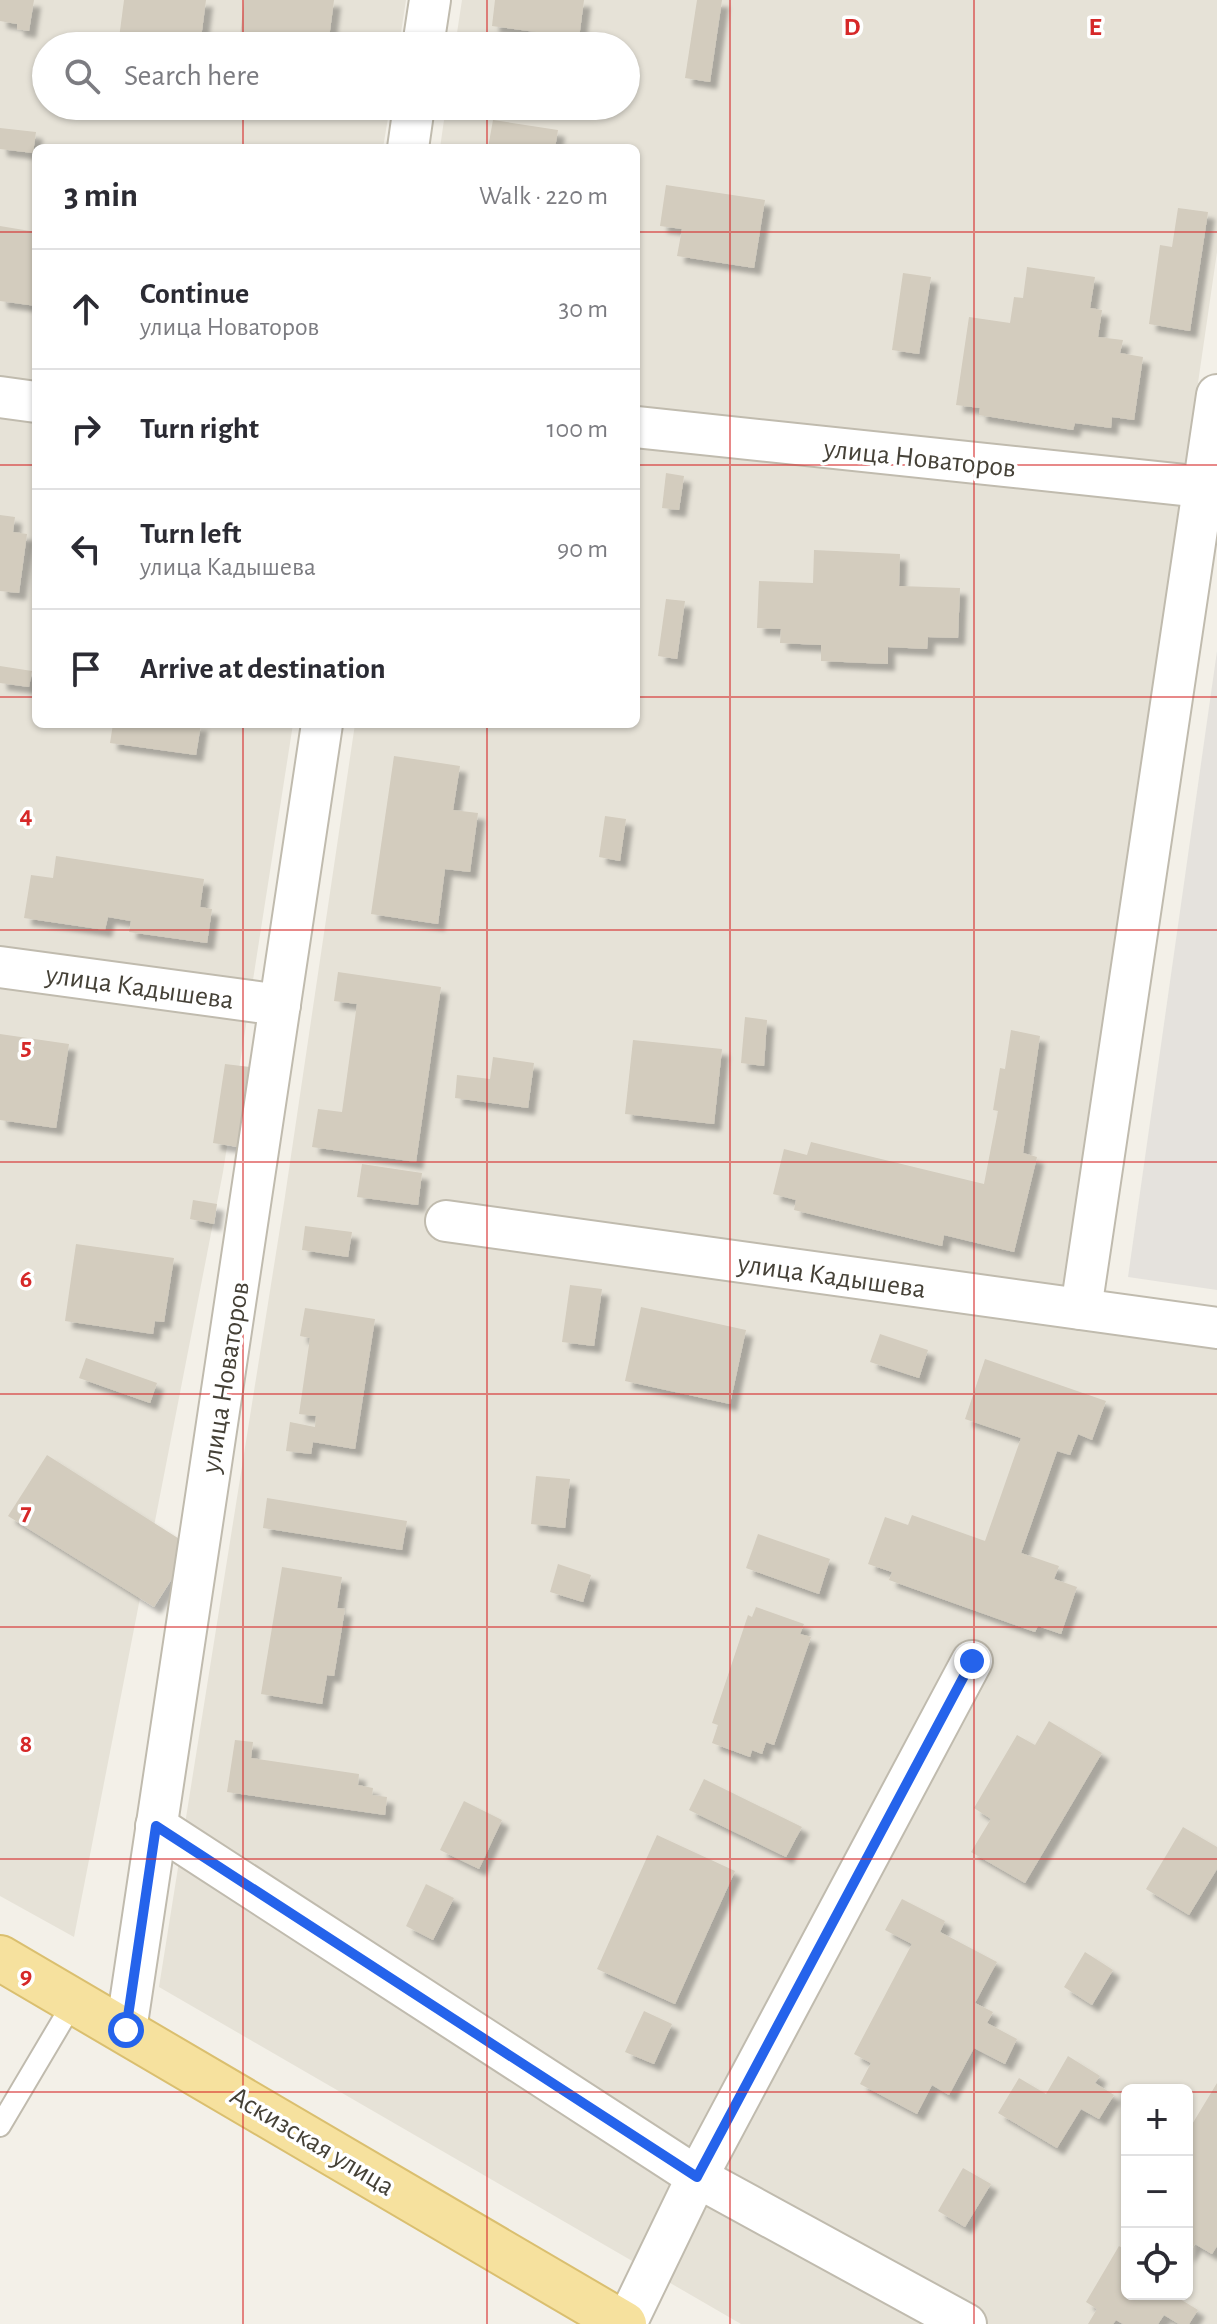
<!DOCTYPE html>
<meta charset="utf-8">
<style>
body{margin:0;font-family:"Alegreya Sans",sans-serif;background:#f7f7f7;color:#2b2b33}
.controls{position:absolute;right:24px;bottom:24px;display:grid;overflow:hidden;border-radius:12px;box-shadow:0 2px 6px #0004}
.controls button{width:72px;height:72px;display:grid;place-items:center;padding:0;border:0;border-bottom:2px solid #e1e1e2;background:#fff;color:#2b2b33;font:40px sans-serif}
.stop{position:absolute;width:24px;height:24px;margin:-18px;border:6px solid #2563eb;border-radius:50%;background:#fff}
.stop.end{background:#2563eb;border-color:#fff;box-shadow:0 2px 8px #0008}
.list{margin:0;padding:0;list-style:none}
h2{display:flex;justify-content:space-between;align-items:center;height:104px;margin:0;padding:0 32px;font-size:34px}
h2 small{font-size:26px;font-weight:400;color:#7c7c81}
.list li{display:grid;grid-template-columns:52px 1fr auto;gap:24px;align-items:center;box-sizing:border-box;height:120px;padding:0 32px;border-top:2px solid #e1e1e2}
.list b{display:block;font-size:30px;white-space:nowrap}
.list p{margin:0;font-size:26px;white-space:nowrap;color:#7c7c81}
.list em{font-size:26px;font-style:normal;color:#7c7c81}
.icon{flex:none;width:44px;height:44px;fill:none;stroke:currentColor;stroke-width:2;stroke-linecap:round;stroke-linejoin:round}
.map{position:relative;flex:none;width:1217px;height:2324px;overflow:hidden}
.search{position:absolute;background:#fff;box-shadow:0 2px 6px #0004;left:32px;top:32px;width:608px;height:88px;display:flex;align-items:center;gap:20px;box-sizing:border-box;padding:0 28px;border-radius:44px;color:#7c7c81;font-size:30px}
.panel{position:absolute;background:#fff;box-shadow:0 2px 6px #0004;left:32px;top:144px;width:608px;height:584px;border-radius:12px}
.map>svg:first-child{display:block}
.residential{fill:#e6e2d7;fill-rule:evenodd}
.industrial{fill:#e5e2dd}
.building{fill:#d3ccbe;filter:url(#shadow)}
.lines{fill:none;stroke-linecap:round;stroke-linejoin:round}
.lane-casing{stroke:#c0bbae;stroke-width:24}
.street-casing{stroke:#c0bbae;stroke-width:44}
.primary-casing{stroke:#dabf6f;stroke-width:48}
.lane{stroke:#fff;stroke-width:20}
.street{stroke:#fff;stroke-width:40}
.primary{stroke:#f6e19e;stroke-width:44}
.route{stroke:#2563eb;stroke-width:10}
.grid{fill:none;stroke:#d62828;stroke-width:2;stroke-opacity:0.55}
.labels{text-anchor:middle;stroke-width:7;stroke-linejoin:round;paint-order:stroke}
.street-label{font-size:28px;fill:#454137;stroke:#fff}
.grid-label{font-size:26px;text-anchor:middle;font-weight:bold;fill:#d62828;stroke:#fff;stroke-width:7;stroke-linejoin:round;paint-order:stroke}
</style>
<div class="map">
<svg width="1217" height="2324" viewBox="0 0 1217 2324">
<defs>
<filter id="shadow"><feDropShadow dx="7" dy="7" stdDeviation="2" flood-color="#0004"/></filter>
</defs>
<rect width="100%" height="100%" fill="#f3f0e8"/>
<g class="residential">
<polygon points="0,0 406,0 399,46 46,46 46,106 390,106 383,148 36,148 36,724 293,724 223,1172 74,1937 0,1896"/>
<path d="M462,0h755v252l-155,1068 155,23v981h-476l-582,-337 125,-784 71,-479h281v-576h-196l6,-42h180v-60h-171zM1127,2090h60v204h-60z"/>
</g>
<polygon class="industrial" points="1217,651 1217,1290 1128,1277"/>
<g class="building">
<polygon points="0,0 34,0 29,31 17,29 17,24 0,21"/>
<polygon points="124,0 206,0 200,46 118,46"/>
<polygon points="244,0 334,0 328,46 239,46"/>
<polygon points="495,0 584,0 579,38 492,26"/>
<polygon points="697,0 722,0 710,82 685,78"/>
<polygon points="493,120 558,130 555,148 488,148"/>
<polygon points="0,128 36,132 33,153 0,149"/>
<polygon points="666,185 765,200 754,268 677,256 682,229 660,226"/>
<polygon points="1178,208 1208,212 1190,331 1149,324 1160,245 1172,247"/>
<polygon points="0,226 36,232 36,306 0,301"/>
<polygon points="1027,267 1095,277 1090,308 1102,310 1098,337 1123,340 1120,353 1143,357 1134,420 1112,417 1111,428 1075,423 1073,430 979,415 980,408 956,405 969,317 1010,323 1014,297 1023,298"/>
<polygon points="903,273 931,277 919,354 892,350"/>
<polygon points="666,473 684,476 679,510 662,508"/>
<polygon points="0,515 15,517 13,532 27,534 19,593 0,591"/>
<polygon points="814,550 900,554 899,586 960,588 958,638 928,637 927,649 888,647 888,664 821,661 821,645 780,643 781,629 757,628 759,581 813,583"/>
<polygon points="666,599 685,601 677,659 658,656"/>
<polygon points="0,666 32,671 29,687 0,683"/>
<polygon points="113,724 201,724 196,755 110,743"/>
<polygon points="394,756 460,766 453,810 478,813 470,872 445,869 438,924 371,914"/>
<polygon points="605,816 626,819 620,861 599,857"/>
<polygon points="56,856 204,879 200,907 212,909 207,943 129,932 131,921 108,917 105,930 24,918 31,875 53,878"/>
<polygon points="338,972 441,987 416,1162 312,1147 318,1109 342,1112 357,1004 334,1001"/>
<polygon points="745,1017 767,1020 764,1066 741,1063"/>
<polygon points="1011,1030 1040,1036 1023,1153 1037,1157 1014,1252 944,1235 942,1246 794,1210 796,1200 773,1194 784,1149 807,1155 811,1142 984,1184 998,1111 993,1110 1000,1068 1005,1069"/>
<polygon points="0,1034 69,1044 56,1128 0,1120"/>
<polygon points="633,1040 722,1049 714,1124 625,1114"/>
<polygon points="493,1057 534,1063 528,1108 455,1098 457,1075 490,1079"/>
<polygon points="225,1064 250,1067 238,1147 213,1143"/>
<polygon points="362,1164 422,1173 418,1205 357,1197"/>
<polygon points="193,1200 217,1204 214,1224 190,1219"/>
<polygon points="305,1226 352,1232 348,1257 302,1250"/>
<polygon points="76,1244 174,1258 164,1322 155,1321 153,1334 65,1321"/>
<polygon points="570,1285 602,1289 594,1346 562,1342"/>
<polygon points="641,1307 746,1330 730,1404 625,1381"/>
<polygon points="305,1308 375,1319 355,1449 313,1442 311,1454 286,1451 290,1422 315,1427 316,1416 299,1414 310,1338 300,1336"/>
<polygon points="880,1334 928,1350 919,1378 870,1362"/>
<polygon points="86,1358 157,1383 150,1403 79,1378"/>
<polygon points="985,1359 1106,1401 1092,1440 1078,1434 1070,1455 1057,1451 1021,1553 1059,1566 1054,1579 1077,1587 1061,1634 1038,1626 1035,1632 889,1580 892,1572 868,1564 885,1517 908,1525 912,1515 985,1541 1021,1438 965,1419"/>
<polygon points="47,1455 192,1547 154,1607 8,1516"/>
<polygon points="536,1476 570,1479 565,1528 531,1524"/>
<polygon points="267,1498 407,1521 402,1550 263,1528"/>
<polygon points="758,1534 830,1559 819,1594 746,1568"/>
<polygon points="558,1564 591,1575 583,1602 550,1592"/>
<polygon points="282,1567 342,1577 337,1608 345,1609 334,1676 327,1675 322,1704 261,1694"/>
<polygon points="756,1607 804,1624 800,1634 811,1637 774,1745 766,1742 762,1754 752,1750 750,1757 712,1743 718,1725 712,1723 748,1615 752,1617"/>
<polygon points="1049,1721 1102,1753 1025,1883 971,1852 991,1819 974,1808 1017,1735 1035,1745"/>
<polygon points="235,1740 253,1742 251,1758 359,1774 358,1785 373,1788 372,1795 387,1797 385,1815 227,1792"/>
<polygon points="704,1779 802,1827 786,1857 689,1810"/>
<polygon points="464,1801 502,1820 479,1869 440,1850"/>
<polygon points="1183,1827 1217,1847 1217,1869 1189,1915 1146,1889"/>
<polygon points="657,1835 735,1871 675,2004 597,1969"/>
<polygon points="426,1884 454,1898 433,1940 406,1926"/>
<polygon points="902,1899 945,1921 940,1932 997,1962 975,2003 993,2012 987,2023 1017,2039 1005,2064 974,2048 949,2095 932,2085 917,2114 860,2084 871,2063 854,2054 912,1944 885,1930"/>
<polygon points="1085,1952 1113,1970 1092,2005 1064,1987"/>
<polygon points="644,2011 672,2024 654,2064 625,2052"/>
<polygon points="1068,2056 1100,2076 1095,2083 1114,2095 1099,2119 1081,2109 1057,2148 998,2113 1019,2078 1046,2094"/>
<polygon points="1217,2083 1217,2246 1212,2254 1195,2244 1187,2257 1187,2123 1191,2126"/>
<polygon points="963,2168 991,2184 965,2227 938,2211"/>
<polygon points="1119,2246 1127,2251 1127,2294 1176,2294 1175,2296 1198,2310 1189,2324 1179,2324 1164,2315 1158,2324 1123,2324 1116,2320 1113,2324 1088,2324 1097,2309 1086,2302"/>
</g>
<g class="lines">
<defs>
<polyline id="lane" points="0,2126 74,2001"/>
<g id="street">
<polyline points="423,46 430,0"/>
<polyline points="408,148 414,106"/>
<polyline points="0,397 36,402"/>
<polyline points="636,427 1203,487"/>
<polyline points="0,967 280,1005"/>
<polyline points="446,1221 1217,1328"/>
<polyline points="1081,1309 1217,395"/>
<polyline points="156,1826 697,2177 966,2324"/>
<polyline points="126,2030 322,724"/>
<polyline points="626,2324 697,2177 972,1661"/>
</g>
<polyline id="primary" points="0,1958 624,2324"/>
</defs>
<use href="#lane" class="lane-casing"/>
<use href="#street" class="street-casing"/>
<use href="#primary" class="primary-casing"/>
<use href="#lane" class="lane"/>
<use href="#street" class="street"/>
<use href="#primary" class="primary"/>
</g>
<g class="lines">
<polyline class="route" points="126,2030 156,1826 697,2177 972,1661"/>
</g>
<path class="grid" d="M243,0v46M487,0v46M730,0v2324M974,0v2324M243,106v42M487,106v42M0,232h36M636,232h581M0,465h36M636,465h581M0,697h36M636,697h581M243,724v1600M487,724v1600M0,930h1217M0,1162h1217M0,1394h1217M0,1627h1217M0,1859h1217M0,2092h1127M1187,2092h30"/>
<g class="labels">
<g class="street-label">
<text transform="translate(920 457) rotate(6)" y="10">улица Новаторов</text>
<text transform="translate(140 986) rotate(8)" y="10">улица Кадышева</text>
<text transform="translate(832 1275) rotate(8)" y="10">улица Кадышева</text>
<text transform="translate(224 1377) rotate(-81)" y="10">улица Новаторов</text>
<text transform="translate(313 2140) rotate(31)" y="10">Аскизская улица</text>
</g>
</g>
<g class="grid-label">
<text x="852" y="35">D</text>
<text x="1095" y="35">E</text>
<text x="26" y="823">4</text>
<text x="26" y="1055">5</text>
<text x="26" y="1287">6</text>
<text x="26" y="1520">7</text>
<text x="26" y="1752">8</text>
<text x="26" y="1984">9</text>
</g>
</svg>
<div class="controls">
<button>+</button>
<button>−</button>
<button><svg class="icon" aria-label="locate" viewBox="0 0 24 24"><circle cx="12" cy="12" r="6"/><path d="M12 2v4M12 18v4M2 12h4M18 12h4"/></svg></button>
</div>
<div class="stop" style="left:126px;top:2030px"></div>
<div class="stop end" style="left:972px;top:1661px"></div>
<div class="search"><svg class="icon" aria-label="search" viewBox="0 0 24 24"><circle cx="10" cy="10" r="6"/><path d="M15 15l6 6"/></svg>Search here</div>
<section class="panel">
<h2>3 min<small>Walk · 220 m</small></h2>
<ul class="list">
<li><svg class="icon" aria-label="ahead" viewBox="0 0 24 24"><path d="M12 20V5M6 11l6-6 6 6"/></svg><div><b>Continue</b><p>улица Новаторов</p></div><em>30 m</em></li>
<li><svg class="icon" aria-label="right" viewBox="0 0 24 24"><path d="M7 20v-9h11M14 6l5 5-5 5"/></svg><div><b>Turn right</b></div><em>100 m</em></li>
<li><svg class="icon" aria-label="left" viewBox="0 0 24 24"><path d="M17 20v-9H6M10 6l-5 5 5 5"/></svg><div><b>Turn left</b><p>улица Кадышева</p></div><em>90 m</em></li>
<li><svg class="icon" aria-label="arrive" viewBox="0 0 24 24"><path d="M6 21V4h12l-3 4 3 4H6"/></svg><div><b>Arrive at destination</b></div></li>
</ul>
</section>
</div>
